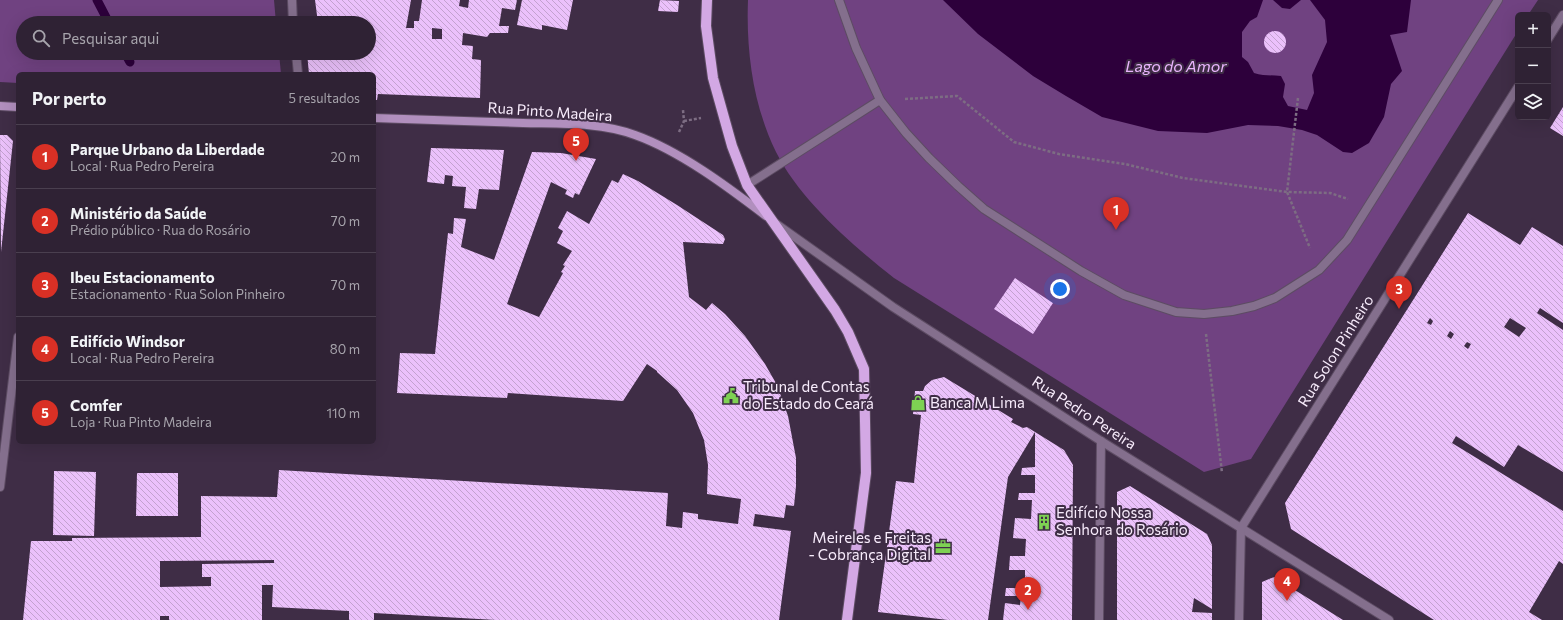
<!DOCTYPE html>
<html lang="pt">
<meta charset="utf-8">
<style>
body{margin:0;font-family:Commissioner,sans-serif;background:#372a3c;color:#f1f3f6}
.controls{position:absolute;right:12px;top:12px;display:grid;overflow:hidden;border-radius:6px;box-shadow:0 4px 16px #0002}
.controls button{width:36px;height:36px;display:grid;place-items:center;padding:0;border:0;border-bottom:1px solid #4a3f4f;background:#2f2234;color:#f1f3f6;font:20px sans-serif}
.you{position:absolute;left:1060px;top:289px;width:14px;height:14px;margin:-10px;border:3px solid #fff;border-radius:50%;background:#1a73e8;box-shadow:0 0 0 6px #1a73e833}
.badge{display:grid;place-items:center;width:26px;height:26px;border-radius:50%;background:#d93025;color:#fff;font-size:13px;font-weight:700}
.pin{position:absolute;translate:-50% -33px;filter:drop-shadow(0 1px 2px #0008)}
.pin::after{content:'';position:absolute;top:21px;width:14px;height:12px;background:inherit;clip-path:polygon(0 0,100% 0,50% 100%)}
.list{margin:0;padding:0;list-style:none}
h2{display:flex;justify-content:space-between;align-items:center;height:52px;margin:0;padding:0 16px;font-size:17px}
h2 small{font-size:13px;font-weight:400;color:#a7a4ac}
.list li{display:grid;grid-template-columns:26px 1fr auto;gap:12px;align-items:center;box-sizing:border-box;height:64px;padding:0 16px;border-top:1px solid #4a3f4f}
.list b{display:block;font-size:15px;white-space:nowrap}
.list p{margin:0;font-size:13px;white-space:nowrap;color:#a7a4ac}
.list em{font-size:13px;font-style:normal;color:#a7a4ac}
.icon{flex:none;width:22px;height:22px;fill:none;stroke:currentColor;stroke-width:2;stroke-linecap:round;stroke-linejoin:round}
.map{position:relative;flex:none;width:1563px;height:620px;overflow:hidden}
.search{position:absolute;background:#2f2234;box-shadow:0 4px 16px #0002;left:16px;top:16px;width:360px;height:44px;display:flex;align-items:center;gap:10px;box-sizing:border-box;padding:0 14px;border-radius:22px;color:#a7a4ac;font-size:15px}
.panel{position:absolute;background:#2f2234;box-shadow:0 4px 16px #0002;left:16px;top:72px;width:360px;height:372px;border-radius:6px}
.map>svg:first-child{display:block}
.park{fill:#704281}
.water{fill:#2d003b}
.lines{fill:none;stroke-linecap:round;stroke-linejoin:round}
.stream{stroke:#2d003b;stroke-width:9}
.building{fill:url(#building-back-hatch);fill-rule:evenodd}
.service-casing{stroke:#5d4c63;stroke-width:10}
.minor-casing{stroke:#5d4c63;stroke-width:10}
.secondary-casing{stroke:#5d4c63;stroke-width:10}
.primary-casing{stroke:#5d4c63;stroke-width:12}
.path{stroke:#7d6d83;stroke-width:2.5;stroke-dasharray:3 2;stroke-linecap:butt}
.service{stroke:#846f8d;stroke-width:8}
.minor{stroke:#846f8d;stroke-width:8}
.secondary{stroke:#b18fbe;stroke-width:8}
.primary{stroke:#d3a8e4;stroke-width:10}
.labels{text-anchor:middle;stroke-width:4;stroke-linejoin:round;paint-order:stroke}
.street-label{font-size:15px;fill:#f8ecfc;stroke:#3f2d46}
.poi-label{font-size:15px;fill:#f8ecfc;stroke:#3f2d46;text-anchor:start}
.water-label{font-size:16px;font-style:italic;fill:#e9b4fd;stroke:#3f2d46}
</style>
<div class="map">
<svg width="1563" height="620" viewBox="0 0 1563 620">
<defs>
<pattern id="building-back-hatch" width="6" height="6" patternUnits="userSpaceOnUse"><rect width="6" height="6" fill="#ebc1fb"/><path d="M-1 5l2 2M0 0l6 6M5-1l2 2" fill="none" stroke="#c3a2cf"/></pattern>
</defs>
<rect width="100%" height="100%" fill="#3f2d46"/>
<g class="park">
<polygon points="0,0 274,0 276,23 23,23 23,53 279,53 281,74 18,74 18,83 0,82"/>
<path d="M748,0h790l-10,15h-10v16l-267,428 -47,13 -310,-194c-42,-33 -94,-78 -118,-126 -23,-47 -30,-101 -28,-152z"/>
</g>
<g class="water">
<path d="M943,0h320l-6,17 -7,4 -8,11v25l6,5 6,11c9,3 18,2 27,3l4,8 -2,13 5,9 19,4 7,-17 -2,-18 15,-33 -2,-22 -15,-20h101l-4,32 -17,3 12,36 -11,13 -7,33 -15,26 -17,10 -9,-1 -26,-17 -15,-5 -24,-4 -30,-1 -41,8 -49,-2 -56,-14 -36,-21 -33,-20 -55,-42z"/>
<polygon points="1273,0 1301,0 1290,9 1282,8"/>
</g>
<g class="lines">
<g class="stream">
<polyline points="97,0 109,23"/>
<polyline points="125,53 130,62"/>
</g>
</g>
<g class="building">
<path d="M315,0h96l-5,28h8v-7h5l3,-21h38l-1,6 9,2 1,-8h48l-2,10 -13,-2 -3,18h10l-1,7h-18l-3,4 -24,-4 -1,12 11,1 -1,13 9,1 -1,38 -102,-4 -1,6h-3v-26h-65l-2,-21h62v-30h-51zM432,28l10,1v10h-10z"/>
<polygon points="522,0 573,0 567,30 542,25 542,30 517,25"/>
<polygon points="660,0 679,1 678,12 658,11"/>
<circle cx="1275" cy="42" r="11"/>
<polygon points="1563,107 1563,136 1550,128"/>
<polygon points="0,135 7,135 13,141 1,252"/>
<polygon points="431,148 504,150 499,190 479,189 476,209 464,208 466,187 452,186 453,176 445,175 444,184 427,182"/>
<path d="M532,152l29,1 35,6 -17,36 -4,-2 -2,5 -8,-4 2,-4 -16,-8 -44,122 32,13 24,-44 -2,-1 4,-6 -2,-1 9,-14 -15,-8 6,-12 -5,-3 9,-17 22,13 23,-44 6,3 5,-9 15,7 39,24 46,30 2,4 -2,5 -40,-2 6,55 17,13 6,-7 13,11 20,22 20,28 12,21 11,31 8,42v28l-2,20 -8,-1 -2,13 -29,-4 -2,12 38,5 -12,89h-283l-122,-7v7h-25v-9l-77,-4 1,-22h-11v35h-93v-4h-9v4h-137l8,-79h41v-3l129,-1v-41l76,1 2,-27 389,23 -2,33 16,2 1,-16 15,2v5l40,5 3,-25 -34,-5 1,-29 -4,-25 -11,-27 -16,-23 -20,-18v-1l-10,-7 -24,37 -115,-8 -1,5 -110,-5 3,-40 35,1 13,-121 5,1 1,-16 12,1 -5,28 33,13zM274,560v3l-72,1v13h9v9l-51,1v-26z"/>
<path d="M1468,213l52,32 12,-18 31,19v77l-23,-15 -3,5 26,17v142l-45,-27 -14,22 -48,-31 -4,7 111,68v53l-4,-3 -30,51 13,8h-108l-143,-91 -6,-26zM1430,318l3,3 -2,4 -4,-2zM1510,318l16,10 -7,9 -15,-10zM1450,331l4,3 -3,5 -4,-3zM1467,342l4,2 -3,5 -4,-3z"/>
<polygon points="1015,278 1053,303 1033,334 994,309"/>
<polygon points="944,377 1013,419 1011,422 1023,428 1027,427 1035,432 1064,450 1073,465 1072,620 1003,620 1005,603 1020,605 1021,596 1005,596 1006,588 1025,588 1025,570 1009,570 1010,556 1025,556 1026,539 1013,538 1015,518 1031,519 1032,500 1018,500 1019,493 1035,493 1035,475 1021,475 1022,468 1035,467 1035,432 1008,477 988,620 948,620 878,612 896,481 914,483 921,415 913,414 915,391 923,391 925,386 932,380"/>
<polygon points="54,471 96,472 94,536 53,535"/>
<polygon points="137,473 178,473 178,516 136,516"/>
<polygon points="1130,486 1207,534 1212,545 1212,609 1194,598 1192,612 1212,613 1212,620 1117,620 1117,492"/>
<polygon points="1274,577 1343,620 1262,620 1262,582"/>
</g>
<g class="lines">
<defs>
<g id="service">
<polyline points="839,0 856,48 880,100 906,133 929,158 958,186 984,209 1081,271 1124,295 1176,312 1204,314 1232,311 1254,306 1275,298 1319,270 1347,240 1498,0"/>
<polyline points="747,185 880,100"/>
</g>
<g id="minor">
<polyline points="292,0 293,23"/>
<polyline points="1548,39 1563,15"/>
<polyline points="296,53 298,74"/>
<polyline points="775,223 893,307 1101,441 1389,620"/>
<polyline points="0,487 18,337"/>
<polyline points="1099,620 1101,441"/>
<polyline points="1239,620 1241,528 1518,87"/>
</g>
<g id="secondary">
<polyline points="0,106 18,107"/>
<path d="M374,118c50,2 99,3 149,5 36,1 77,-1 112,12 45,16 93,52 131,81"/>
</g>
<polyline id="primary" points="707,0 706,26 713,78 732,146 747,185 835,310 848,332 864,369 866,473 847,620"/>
</defs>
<use href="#service" class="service-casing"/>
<use href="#minor" class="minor-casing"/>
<use href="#secondary" class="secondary-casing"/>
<use href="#primary" class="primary-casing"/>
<g class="path">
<polyline points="1298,98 1287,192 1310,248"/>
<polyline points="905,99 957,96 1014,142 1059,154 1125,164 1183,178 1287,192 1330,193 1348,199"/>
<polyline points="684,121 701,118"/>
<polyline points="679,132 684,121 683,110"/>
<polyline points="1206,334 1222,473"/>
</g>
<use href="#service" class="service"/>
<use href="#minor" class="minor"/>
<use href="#secondary" class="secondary"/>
<use href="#primary" class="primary"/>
</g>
<defs>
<symbol id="civic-bare" viewBox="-9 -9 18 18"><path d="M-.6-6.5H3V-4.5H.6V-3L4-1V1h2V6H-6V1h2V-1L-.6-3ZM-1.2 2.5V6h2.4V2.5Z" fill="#7ed153" stroke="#3f2d46" stroke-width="2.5" paint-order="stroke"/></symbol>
<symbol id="shop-bare" viewBox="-9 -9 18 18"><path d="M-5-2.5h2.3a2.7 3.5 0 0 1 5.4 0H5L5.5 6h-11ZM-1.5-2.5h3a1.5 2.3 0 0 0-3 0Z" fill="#7ed153" stroke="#3f2d46" stroke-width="2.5" paint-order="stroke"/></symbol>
<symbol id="building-bare" viewBox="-9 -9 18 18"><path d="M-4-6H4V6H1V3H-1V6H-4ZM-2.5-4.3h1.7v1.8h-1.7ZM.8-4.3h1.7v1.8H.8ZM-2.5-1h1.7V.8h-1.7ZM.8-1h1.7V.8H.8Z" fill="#7ed153" stroke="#3f2d46" stroke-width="2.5" paint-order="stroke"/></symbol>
<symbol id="office-bare" viewBox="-9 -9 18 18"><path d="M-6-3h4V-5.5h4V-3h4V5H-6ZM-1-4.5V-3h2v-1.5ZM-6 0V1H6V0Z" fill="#7ed153" stroke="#3f2d46" stroke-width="2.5" paint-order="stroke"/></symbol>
</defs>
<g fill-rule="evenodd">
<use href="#civic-bare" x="720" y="385" width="22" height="22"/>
<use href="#shop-bare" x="907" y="392" width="22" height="22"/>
<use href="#building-bare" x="1033" y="511" width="22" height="22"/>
<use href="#office-bare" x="932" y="536" width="22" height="22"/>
</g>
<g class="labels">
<g class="street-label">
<text transform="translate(550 112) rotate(4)" y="5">Rua Pinto Madeira</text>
<text transform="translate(1336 351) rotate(-58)" y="5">Rua Solon Pinheiro</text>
<text transform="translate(1084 413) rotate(33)" y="5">Rua Pedro Pereira</text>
</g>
<g class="poi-label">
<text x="743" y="392">Tribunal de Contas<tspan x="743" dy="17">do Estado do Ceará</tspan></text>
<text x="930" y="408">Banca M Lima</text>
<text x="1056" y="518">Edifício Nossa<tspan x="1056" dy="17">Senhora do Rosário</tspan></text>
<text x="931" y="543" text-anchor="end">Meireles e Freitas<tspan x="931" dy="17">- Cobrança Digital</tspan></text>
</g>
<g class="water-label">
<text x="1176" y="72">Lago do Amor</text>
</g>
</g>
</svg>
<div class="controls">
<button>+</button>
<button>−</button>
<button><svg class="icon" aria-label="layers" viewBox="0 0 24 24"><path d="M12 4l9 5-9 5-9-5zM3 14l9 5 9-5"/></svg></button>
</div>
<div class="you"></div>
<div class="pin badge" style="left:1116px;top:230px">1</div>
<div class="pin badge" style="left:1028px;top:610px">2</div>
<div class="pin badge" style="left:1399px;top:309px">3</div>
<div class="pin badge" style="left:1287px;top:601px">4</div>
<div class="pin badge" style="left:576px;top:161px">5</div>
<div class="search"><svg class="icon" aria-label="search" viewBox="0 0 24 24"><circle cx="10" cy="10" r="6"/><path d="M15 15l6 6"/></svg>Pesquisar aqui</div>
<section class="panel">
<h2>Por perto<small>5 resultados</small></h2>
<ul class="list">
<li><span class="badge">1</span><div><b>Parque Urbano da Liberdade</b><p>Local · Rua Pedro Pereira</p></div><em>20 m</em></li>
<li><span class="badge">2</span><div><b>Ministério da Saúde</b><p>Prédio público · Rua do Rosário</p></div><em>70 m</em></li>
<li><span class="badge">3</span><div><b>Ibeu Estacionamento</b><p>Estacionamento · Rua Solon Pinheiro</p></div><em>70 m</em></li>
<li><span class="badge">4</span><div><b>Edifício Windsor</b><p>Local · Rua Pedro Pereira</p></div><em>80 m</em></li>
<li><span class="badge">5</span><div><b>Comfer</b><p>Loja · Rua Pinto Madeira</p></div><em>110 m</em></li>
</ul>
</section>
</div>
